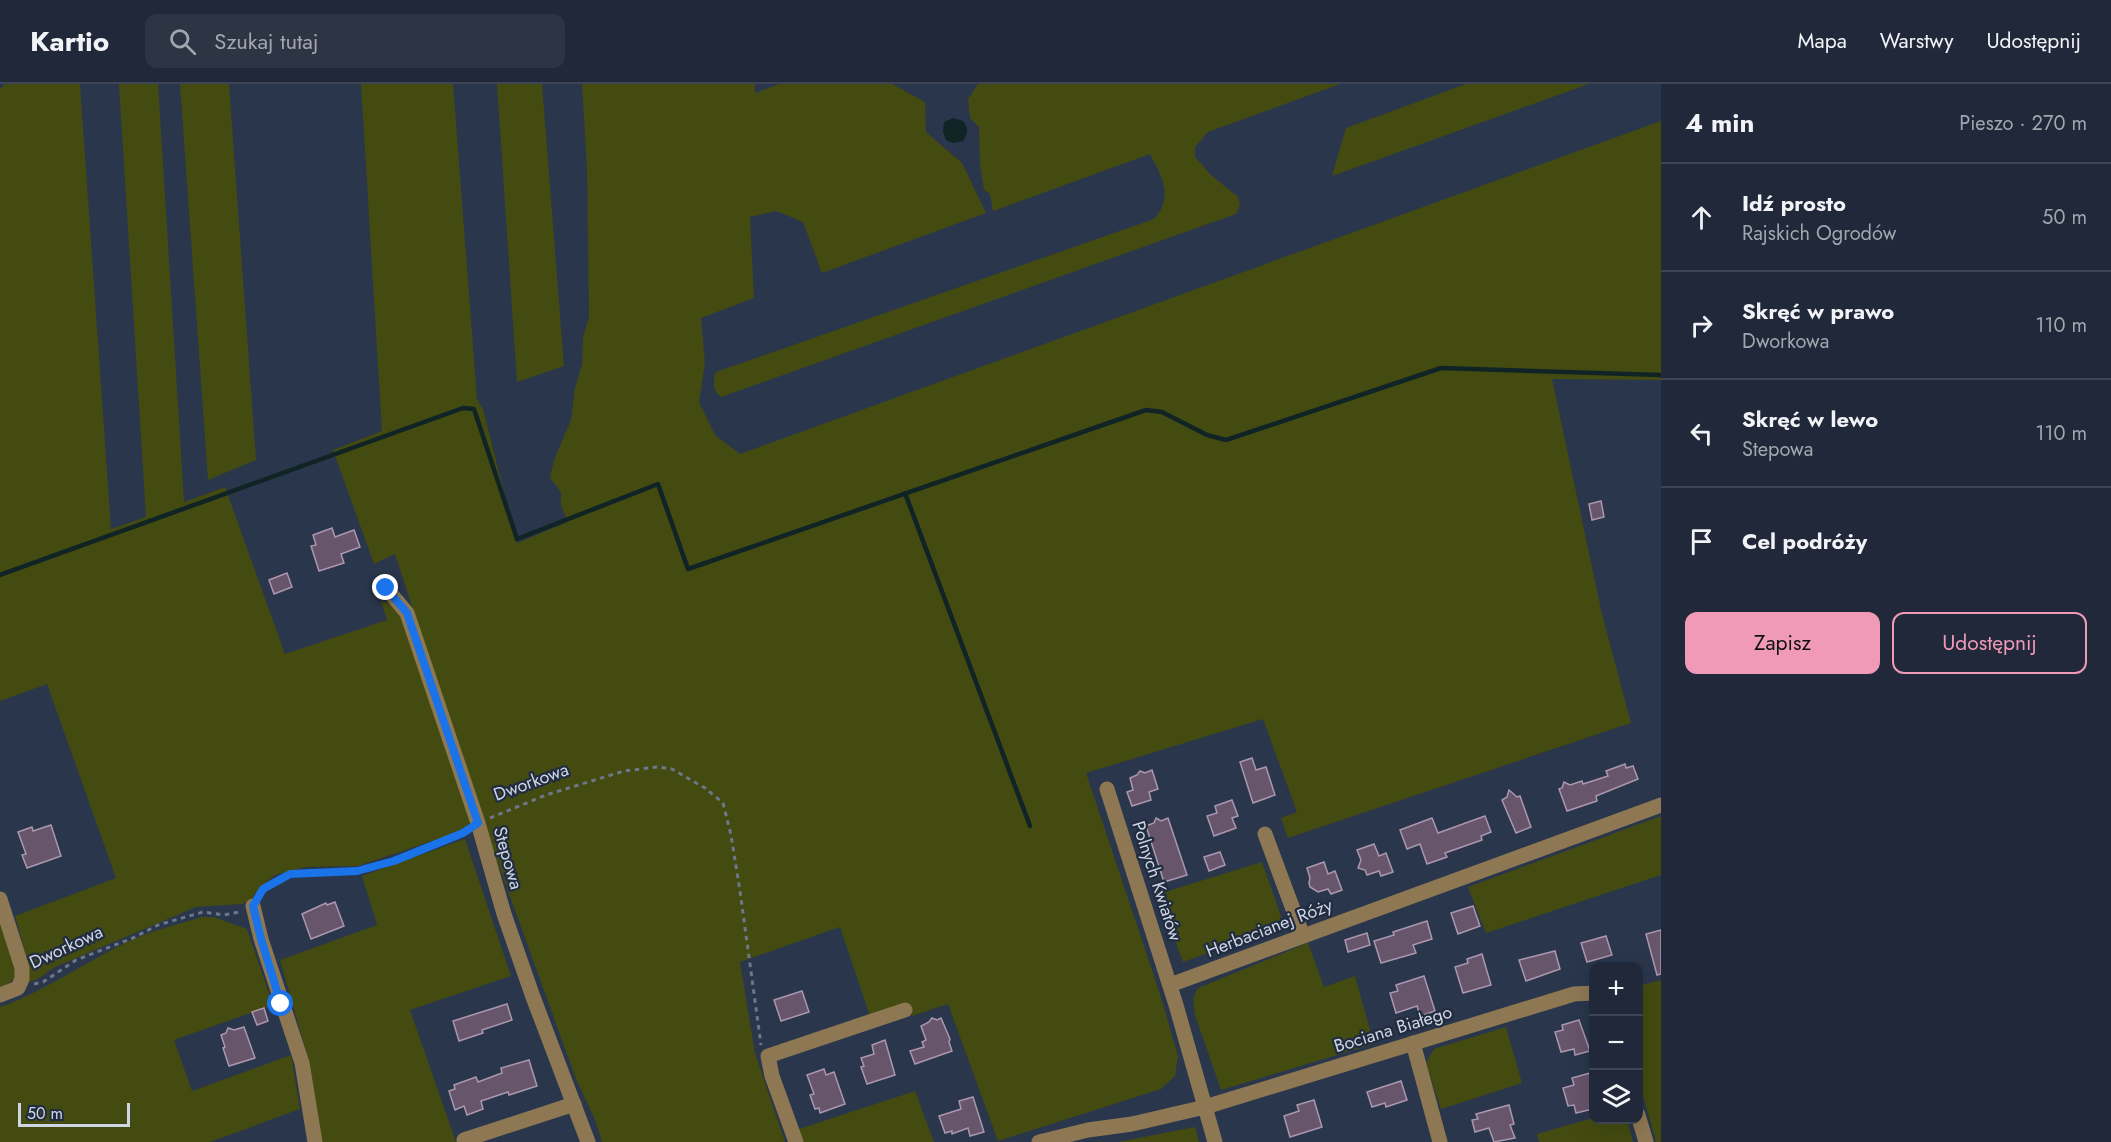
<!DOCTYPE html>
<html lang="pl">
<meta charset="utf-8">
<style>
body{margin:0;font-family:Jost,sans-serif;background:#2d3444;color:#f1f3f6}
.controls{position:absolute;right:18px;bottom:18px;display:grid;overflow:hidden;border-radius:12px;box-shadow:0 6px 24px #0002}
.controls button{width:54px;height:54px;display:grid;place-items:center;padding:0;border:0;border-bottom:2px solid #3d4453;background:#202839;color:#f1f3f6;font:30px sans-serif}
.scale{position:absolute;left:18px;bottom:15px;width:112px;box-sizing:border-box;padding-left:6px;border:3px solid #ced6e3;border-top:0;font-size:16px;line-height:21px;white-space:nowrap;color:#ced6e3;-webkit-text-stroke:4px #212c41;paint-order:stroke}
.stop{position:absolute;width:18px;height:18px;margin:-14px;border:4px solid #1a73e8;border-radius:50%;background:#fff}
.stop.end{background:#1a73e8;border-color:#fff;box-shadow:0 2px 6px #0008}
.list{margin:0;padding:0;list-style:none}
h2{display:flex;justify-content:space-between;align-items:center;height:78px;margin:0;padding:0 24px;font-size:26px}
h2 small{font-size:20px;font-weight:400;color:#a2a6ae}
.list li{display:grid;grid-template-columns:39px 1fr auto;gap:18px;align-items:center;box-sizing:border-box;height:108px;padding:0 24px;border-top:2px solid #3d4453}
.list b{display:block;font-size:22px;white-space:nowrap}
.list p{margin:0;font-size:20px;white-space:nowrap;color:#a2a6ae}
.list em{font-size:20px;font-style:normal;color:#a2a6ae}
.actions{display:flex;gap:12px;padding:18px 24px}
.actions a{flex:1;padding:14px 0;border:2px solid #f09ab7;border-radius:12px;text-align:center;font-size:21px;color:#f09ab7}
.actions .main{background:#f09ab7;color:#111}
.icon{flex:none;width:33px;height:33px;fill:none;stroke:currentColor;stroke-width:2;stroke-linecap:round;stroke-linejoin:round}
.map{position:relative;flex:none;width:1661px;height:1058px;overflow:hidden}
header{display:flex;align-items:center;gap:36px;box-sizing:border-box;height:84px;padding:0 30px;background:#202839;border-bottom:2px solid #3d4453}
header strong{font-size:28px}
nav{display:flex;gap:33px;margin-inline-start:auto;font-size:21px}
.search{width:420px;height:54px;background:#2d3444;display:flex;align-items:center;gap:15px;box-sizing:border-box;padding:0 21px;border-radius:12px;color:#a2a6ae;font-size:22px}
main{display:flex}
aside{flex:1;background:#202839}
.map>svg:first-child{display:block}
.green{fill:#434b11}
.water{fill:#102426}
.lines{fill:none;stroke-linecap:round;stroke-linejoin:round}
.stream{stroke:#102426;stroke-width:4.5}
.building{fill:#67556b;stroke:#ab97af;stroke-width:1.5}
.path{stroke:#6c7789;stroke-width:3;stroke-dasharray:4.5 4.5;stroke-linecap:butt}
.minor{stroke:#8e7854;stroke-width:15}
.route{stroke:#1a73e8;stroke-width:8}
.labels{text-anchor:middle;stroke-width:4.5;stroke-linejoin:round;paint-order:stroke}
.street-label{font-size:18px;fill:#ced6e3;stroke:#212c41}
</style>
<header>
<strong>Kartio</strong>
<div class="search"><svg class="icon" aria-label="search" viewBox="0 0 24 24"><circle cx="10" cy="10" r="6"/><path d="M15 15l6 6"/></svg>Szukaj tutaj</div>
<nav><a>Mapa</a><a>Warstwy</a><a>Udostępnij</a></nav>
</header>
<main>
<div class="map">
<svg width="1661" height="1058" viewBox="0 0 1661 1058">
<rect width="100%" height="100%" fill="#2a364c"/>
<g class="green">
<path d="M5,0h75l31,445 35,-12 -27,-433h39l26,418 41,-15 60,167 102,-34 -6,-19 9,2 8,4 74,212 -4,7 -18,9 -92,31 -53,1 -30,8 -15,12 -10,14 -8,3 -46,3 -141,60 -17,12 -12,4c0,-24 -4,-44 -11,-67l101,-38 -69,-194 -47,17v-612z"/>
<polygon points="180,0 229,0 256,376 208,396"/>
<polygon points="361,0 453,0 477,315 483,325 517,459 568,438 561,421 561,408 550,394 554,376 571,336 575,304 582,280 583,254 589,233 587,84 582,0 755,0 755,9 779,0 892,0 925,18 926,48 962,79 986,129 822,189 803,138 776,127 750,133 754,214 701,234 705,279 699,318 715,351 740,370 1661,37 1661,296 1552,295 1602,530 1631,639 1288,754 1281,734 1297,728 1263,635 1086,689 1160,910 1178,972 1175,992 1161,1005 998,1057 948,920 912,932 907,920 870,932 840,843 740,878 755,969 785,1058 602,1058 596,1038 576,995 473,710 395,470 374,480 333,366 382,347"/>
<polygon points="497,0 542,0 564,282 517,298"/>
<path d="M978,0h362l-132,48 -13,15v10l16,18 27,22 2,8 -4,9 -515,183c-9,-7 -8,-15 -5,-25l438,-153c20,-22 8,-42 -4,-65l-157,57 -3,-17 -6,-4 -4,-26 -1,-37 -9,-9 -2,-19z"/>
<polygon points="1466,0 1589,0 1332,92 1346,44"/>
<polygon points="1661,732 1661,791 1486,849 1468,803"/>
<polygon points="465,755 511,892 410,926 456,1058 322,1058 308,974 280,876 377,841 362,792"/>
<polygon points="1262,778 1281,832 1275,845 1183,878 1158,810"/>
<path d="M202,833h12l33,12 26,76 -99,35 18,51 99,-36 9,54 -90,33h-210v-135c48,-17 89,-48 136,-69 21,-9 44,-14 66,-21z"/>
<polygon points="0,835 17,883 16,894 0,905"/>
<polygon points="1308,859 1324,903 1355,892 1374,960 1221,1006 1195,931 1193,914 1198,904"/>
<polygon points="1661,896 1661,1058 1656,1058 1639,997 1638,902"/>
<polygon points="1506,943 1522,999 1441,1025 1426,979 1434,965"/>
<polygon points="915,1007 934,1058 803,1058 799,1045"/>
<polygon points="1593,1034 1627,1036 1633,1058 1539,1058 1537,1050"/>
<polygon points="1195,1043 1199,1058 1118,1058"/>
</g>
<path class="water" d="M953,34l10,3c6,8 5,12 0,20l-10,2 -7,-3 -3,-8 1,-10z"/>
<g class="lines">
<g class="stream">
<polyline points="905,409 1030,742"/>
<polyline points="0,491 463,324 474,325 517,455 658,400 688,485 1146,326 1162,328 1207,351 1226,356 1441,284 1661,291"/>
</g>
</g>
<g class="building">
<polygon points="1601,417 1604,433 1592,436 1589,420"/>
<polygon points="332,444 335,453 354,446 360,463 341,470 344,479 319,487 311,462 316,461 313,451"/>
<polygon points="287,489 292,503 274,510 269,496"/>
<polygon points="1252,674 1256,686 1266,683 1275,711 1253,719 1240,678"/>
<polygon points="1625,680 1626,684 1633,682 1638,695 1596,712 1597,717 1567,727 1559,705 1562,704 1564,698 1570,701 1582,697 1583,700 1608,692 1606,687"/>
<polygon points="1152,686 1158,705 1149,708 1151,716 1132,722 1127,708 1133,706 1130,694 1137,691 1140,687 1145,689"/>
<polygon points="1509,706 1517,713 1520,712 1531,743 1516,749 1502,716 1507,713"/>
<polygon points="1232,716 1238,732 1232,734 1236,744 1214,752 1207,732 1217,729 1215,722"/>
<polygon points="1485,732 1491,748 1481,752 1482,756 1445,769 1447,773 1427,780 1420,760 1407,765 1400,746 1432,734 1438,749"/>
<polygon points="1156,734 1161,737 1168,734 1187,791 1164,798 1146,742 1154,739"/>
<polygon points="51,741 61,772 27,784 22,771 26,770 18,748 32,743 33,747"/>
<polygon points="1374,760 1379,772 1386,769 1393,788 1381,792 1379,787 1367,791 1365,786 1358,784 1361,776 1357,766"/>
<polygon points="1220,768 1225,781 1209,787 1204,773"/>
<polygon points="1324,778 1328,790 1335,787 1342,806 1331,810 1328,805 1318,808 1310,803 1309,799 1310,794 1307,784"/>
<polygon points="335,818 344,842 311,855 302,830 326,819 327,821"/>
<polygon points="1473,822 1480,842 1458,850 1451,829"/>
<polygon points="1427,837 1432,855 1413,861 1416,869 1381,879 1374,857 1394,851 1393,848"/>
<polygon points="1661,846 1661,890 1657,891 1646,850"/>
<polygon points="1367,849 1370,861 1348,868 1345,856"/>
<polygon points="1606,852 1612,871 1587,878 1581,859"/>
<polygon points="1555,867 1560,885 1526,897 1519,876"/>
<polygon points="1482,870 1491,901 1463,909 1455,883 1468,879 1467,875"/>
<polygon points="1424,892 1435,927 1420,932 1417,922 1396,929 1390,909 1398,907 1396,901"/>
<polygon points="802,907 809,928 781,937 774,916"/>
<polygon points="507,920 512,936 482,946 483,949 459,957 453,937"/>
<polygon points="264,924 268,937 257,941 252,928"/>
<polygon points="932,934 937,936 941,934 950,955 949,958 952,967 915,980 910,967 924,963 922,958 926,956 921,942 929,938"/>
<polygon points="1579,936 1590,967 1575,971 1574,965 1561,968 1555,948 1563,946 1562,941"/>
<polygon points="244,943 255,974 229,982 223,964 225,963 221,951 226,949 228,944 234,946"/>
<polygon points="885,956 895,991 867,1000 861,983 864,982 861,974 874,970 872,961"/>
<polygon points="529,976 537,1002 509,1011 508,1008 481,1017 483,1025 467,1031 464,1022 455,1026 449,1007 455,1005 454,1001 476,993 478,998 502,989 501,984"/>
<polygon points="824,985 826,991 834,988 845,1020 820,1029 819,1024 815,1025 810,1011 814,1010 807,991"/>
<polygon points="1590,989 1593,1002 1593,1025 1576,1029 1574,1021 1568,1022 1563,1004 1574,1001 1572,994"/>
<polygon points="1401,997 1407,1016 1386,1023 1385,1019 1372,1023 1367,1008"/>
<polygon points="973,1013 984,1048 970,1052 968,1044 952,1050 952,1047 945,1049 939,1032 961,1025 959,1017"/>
<polygon points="1314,1016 1322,1043 1290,1053 1284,1032 1299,1027 1297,1021"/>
<polygon points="1509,1021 1514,1040 1510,1041 1515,1054 1494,1058 1489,1044 1475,1048 1472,1036 1478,1035 1476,1030"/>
</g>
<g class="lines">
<g class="path">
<polyline points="490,734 546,711 624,687 657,683 672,685 705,704 723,719 731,751 740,807 761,961"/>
<polyline points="259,811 263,805 289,791 357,787 394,777 466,747"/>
<polyline points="34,900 43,898 76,876 133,854 158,841 203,828 224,831 239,828"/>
</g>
<g class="minor">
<polyline points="386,504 407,529 478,739 504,830 533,913 588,1058"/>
<polyline points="1107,705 1176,921 1215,1058"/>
<polyline points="1265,750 1303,852"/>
<polyline points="0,815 22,884 22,895 18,904 0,911"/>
<polyline points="253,822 261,855 302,979 315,1058"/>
<polyline points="1170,901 1661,721"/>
<polyline points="1413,959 1440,1058"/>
<polyline points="1638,1031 1646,1058"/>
<polyline points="464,1056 574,1020"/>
<polyline points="796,1058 772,992 768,972 905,926"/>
<polyline points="1039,1058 1088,1046 1132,1040 1205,1023 1574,910 1594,909"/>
</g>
</g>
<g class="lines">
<polyline class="route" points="281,920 261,855 253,822 263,805 290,790 357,787 394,777 463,749 478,739 407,529 386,504"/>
</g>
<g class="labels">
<g class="street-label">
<text transform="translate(531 698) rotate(-20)" y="6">Dworkowa</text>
<text transform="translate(508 774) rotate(74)" y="6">Stepowa</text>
<text transform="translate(1157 797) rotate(72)" y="6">Polnych Kwiatów</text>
<text transform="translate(1269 844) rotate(-21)" y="6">Herbacianej Róży</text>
<text transform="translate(66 863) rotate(-25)" y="6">Dworkowa</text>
<text transform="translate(1393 945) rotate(-17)" y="6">Bociana Białego</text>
</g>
</g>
</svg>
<div class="controls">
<button>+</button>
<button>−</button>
<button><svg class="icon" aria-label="layers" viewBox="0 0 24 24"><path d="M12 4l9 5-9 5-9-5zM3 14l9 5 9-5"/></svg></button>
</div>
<div class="scale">50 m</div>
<div class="stop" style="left:281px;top:920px"></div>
<div class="stop end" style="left:386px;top:504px"></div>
</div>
<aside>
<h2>4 min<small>Pieszo · 270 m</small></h2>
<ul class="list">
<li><svg class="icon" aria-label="ahead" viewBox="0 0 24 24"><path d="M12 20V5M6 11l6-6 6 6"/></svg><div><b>Idź prosto</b><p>Rajskich Ogrodów</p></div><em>50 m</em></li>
<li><svg class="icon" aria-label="right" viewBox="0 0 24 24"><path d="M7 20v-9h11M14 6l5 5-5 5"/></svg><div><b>Skręć w prawo</b><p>Dworkowa</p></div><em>110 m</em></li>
<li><svg class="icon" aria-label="left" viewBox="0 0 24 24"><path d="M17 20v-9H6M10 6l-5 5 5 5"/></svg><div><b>Skręć w lewo</b><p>Stepowa</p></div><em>110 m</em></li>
<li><svg class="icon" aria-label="arrive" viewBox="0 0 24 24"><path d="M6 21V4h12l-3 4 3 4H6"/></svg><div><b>Cel podróży</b></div></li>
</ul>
<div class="actions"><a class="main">Zapisz</a><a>Udostępnij</a></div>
</aside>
</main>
